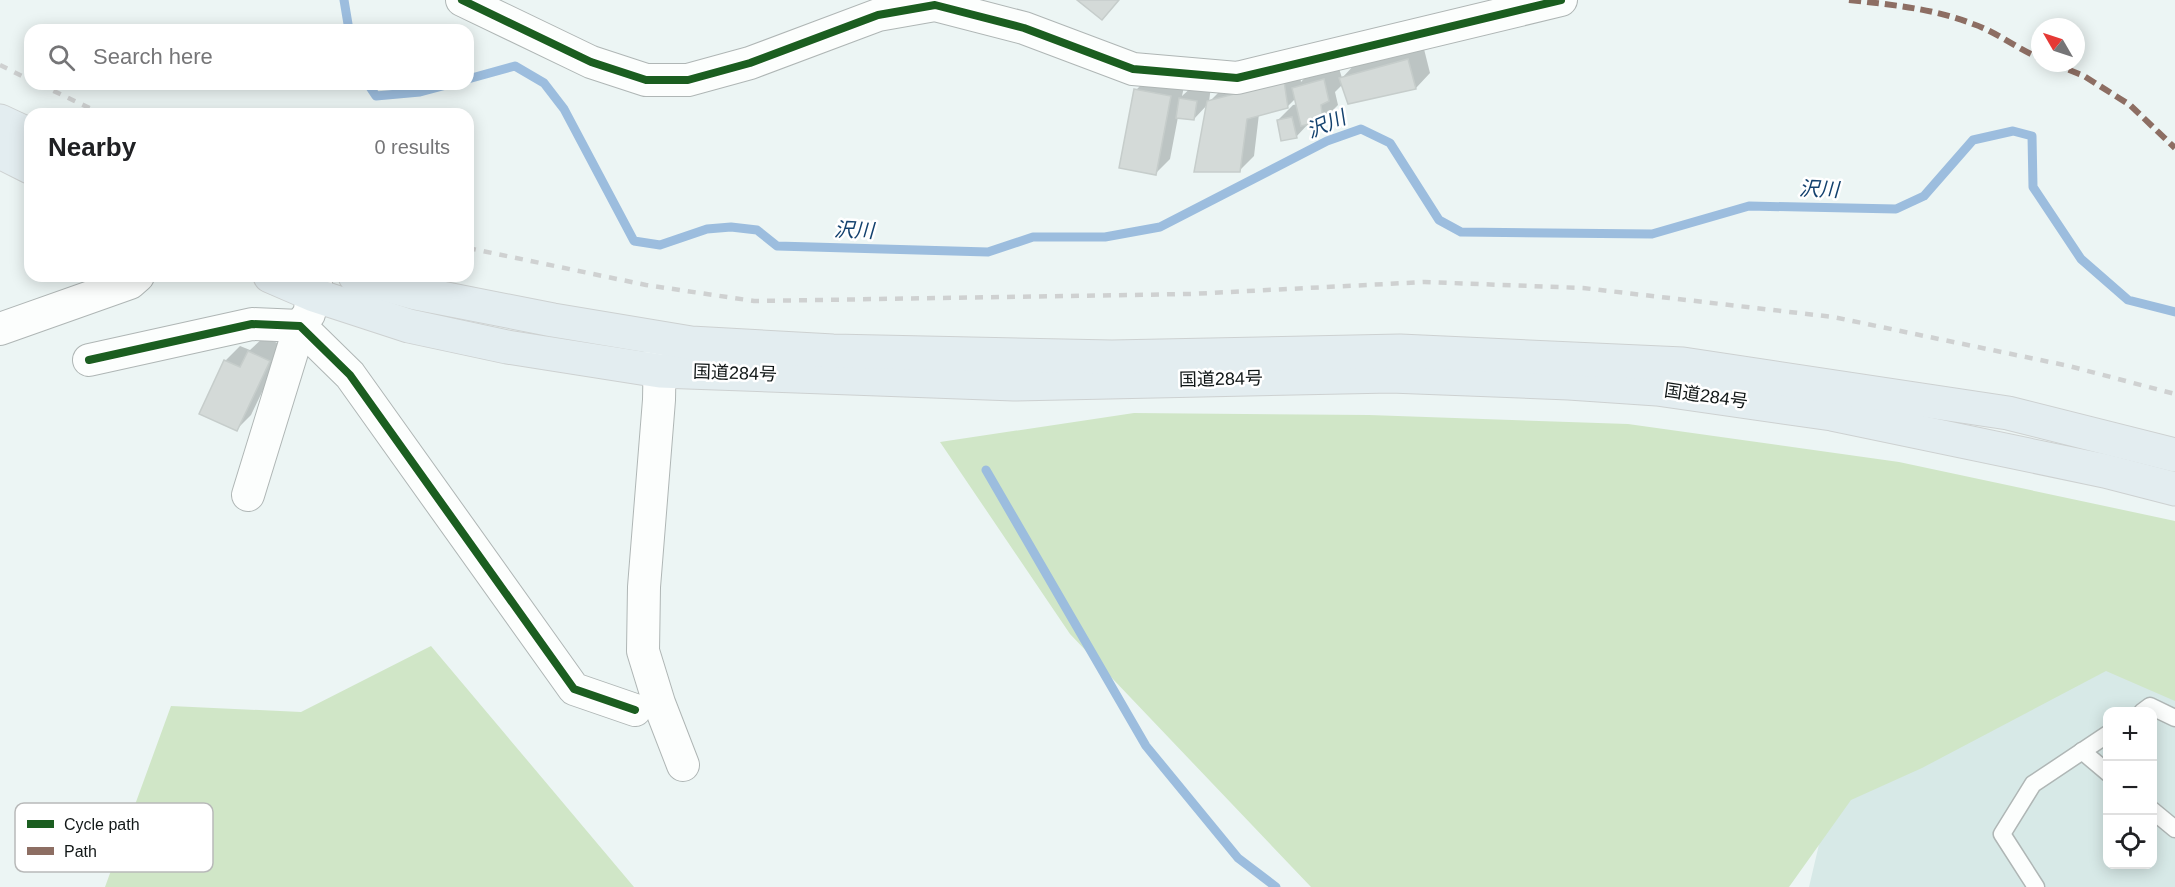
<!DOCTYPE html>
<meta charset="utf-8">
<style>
body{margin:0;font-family:Helvetica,"Noto Sans JP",sans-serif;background:#f2f2f2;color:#202124}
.controls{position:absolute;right:18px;bottom:18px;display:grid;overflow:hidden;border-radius:12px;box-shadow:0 3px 15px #0003}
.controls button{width:54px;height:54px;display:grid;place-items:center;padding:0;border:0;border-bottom:2px solid #e0e0e0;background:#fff;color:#202124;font:30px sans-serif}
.compass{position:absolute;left:2031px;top:18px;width:54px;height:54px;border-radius:50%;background:#fff;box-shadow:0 3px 15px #0003;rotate:309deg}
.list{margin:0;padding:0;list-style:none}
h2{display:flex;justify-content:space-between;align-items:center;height:78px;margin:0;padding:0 24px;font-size:26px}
h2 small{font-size:20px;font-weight:400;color:#757577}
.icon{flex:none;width:33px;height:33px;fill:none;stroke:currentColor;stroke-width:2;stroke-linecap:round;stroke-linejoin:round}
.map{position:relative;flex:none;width:2175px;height:887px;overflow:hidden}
.search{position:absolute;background:#fff;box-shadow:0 3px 15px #0003;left:24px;top:24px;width:450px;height:66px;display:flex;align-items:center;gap:15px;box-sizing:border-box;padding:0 21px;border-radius:18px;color:#757577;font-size:22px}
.panel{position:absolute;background:#fff;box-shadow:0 3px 15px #0003;left:24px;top:108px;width:450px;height:174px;border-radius:18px}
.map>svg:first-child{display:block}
.built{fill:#d7e9e7;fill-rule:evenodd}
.green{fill:#d0e6c7}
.shadow{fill:#0003}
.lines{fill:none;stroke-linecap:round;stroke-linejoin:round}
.stream{stroke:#9cbdde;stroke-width:9}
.building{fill:#d4dad8;stroke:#c6cdcb;stroke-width:1.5}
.service-casing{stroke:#afb6b5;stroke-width:19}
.minor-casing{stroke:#afb6b5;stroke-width:34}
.trunk-casing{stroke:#cdd1d1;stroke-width:35}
.service{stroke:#fcfefd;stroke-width:16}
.minor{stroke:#fcfefd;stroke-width:32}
.trunk{stroke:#e3edf0;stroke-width:33}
.rail{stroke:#cfd1d1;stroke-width:4.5;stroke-dasharray:8 8;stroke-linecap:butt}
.quiet{stroke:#8d6e63;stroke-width:6;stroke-dasharray:12 6;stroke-linecap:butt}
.cycleway-casing{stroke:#fff;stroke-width:11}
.cycleway{stroke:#1b5e20;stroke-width:8}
.labels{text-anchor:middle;stroke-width:5;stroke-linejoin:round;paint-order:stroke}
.street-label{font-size:18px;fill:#111717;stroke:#fff}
.water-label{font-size:20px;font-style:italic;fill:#13416e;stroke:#fff}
.key{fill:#fff;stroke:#b8b9b9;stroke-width:1.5}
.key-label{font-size:16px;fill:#111717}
</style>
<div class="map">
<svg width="2175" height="887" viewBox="0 0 2175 887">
<rect width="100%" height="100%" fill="#ecf5f4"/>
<path class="built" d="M2111,646l64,11v230h-366l23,-98zM2108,712h44v152h-44z"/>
<g class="green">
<polygon points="1134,413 1369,415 1628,424 1899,462 2175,521 2175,701 2106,671 1922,768 1851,800 1789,887 1311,887 1070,634 940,442"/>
<polygon points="431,646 634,887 105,887 171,706 301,712"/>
</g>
<g class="shadow">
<polygon points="1423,45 1430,73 1416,88 1343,84 1335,92 1338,105 1323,120 1310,122 1296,137 1278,120 1293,105 1298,104 1296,98 1287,107 1259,114 1254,156 1239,171 1208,104 1194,119 1178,117 1170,159 1155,174 1136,90 1151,75 1185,82 1182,96 1195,84 1211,86 1209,102 1224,87 1299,67 1301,82 1309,73 1338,65 1342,78 1356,63"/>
<polygon points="264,337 284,346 251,415 236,430 225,361 240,346 250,350"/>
</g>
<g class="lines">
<g class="stream">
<polyline points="344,0 349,30"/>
<polyline points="468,79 515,66 544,83 564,109 634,241 660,245 707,229 731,227 757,230 777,246 988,252 1033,237 1105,237 1160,227 1327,141 1361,129 1390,143 1439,220 1461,232 1652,234 1749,206 1896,209 1924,196 1973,140 2013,131 2032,136 2033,187 2081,259 2128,300 2175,312"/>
<polyline points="368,84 376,96 420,92 450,84"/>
<polyline points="986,470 1146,746 1238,858 1276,887"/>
</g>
</g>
<g class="building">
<polygon points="1077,0 1119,0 1102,20"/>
<polygon points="1408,59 1416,89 1348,104 1339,78"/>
<polygon points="1324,79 1329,101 1321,105 1323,121 1301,126 1292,88"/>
<polygon points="1284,81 1288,108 1247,119 1240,172 1194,172 1207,101"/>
<polygon points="1134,89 1171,96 1156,175 1119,168"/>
<polygon points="1179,98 1197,101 1194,120 1176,118"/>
<polygon points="1292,117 1297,138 1281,141 1277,120"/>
<polygon points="248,351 270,361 237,431 199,414 224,360 240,367"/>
</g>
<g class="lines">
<defs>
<g id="service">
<polyline points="2142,712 2150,706 2175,718"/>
<polyline points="2082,751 2108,773"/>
<polyline points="2152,810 2175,829"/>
<polyline points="2036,887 2002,834 2033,784 2108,734"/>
</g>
<g id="minor">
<polyline points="462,0 591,62 646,80 688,80 750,63 878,15 935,5 1024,28 1133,69 1237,78 1561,0"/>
<polyline points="0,329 130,283 138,276"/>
<polyline points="660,344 659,400 644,587 643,651 659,703 683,765"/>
<polyline points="89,360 252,324 300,326 350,375 574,689 635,710"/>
<polyline points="248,495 300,326 309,314 317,276"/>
</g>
<g id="trunk">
<polyline points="0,121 30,135"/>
<polyline points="0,152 30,167"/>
<polyline points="270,276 314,295 409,326 507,347 660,371 1014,384 1391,376 1569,383 1657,389 1832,414 2105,471 2175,489"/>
<polyline points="355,276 416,293 553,320 691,343 833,351 1112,357 1400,351 1683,364 2008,413 2175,455"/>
</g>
</defs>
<use href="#service" class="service-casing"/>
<use href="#minor" class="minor-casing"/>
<use href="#trunk" class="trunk-casing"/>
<use href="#service" class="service"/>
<use href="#minor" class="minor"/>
<use href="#trunk" class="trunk"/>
<g class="rail">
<polyline points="0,65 30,80"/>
<polyline points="39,84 102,114"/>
<polyline points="468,248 646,285 754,301 1190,294 1425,282 1583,288 1833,317 2069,366 2175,394"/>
</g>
<g class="quiet">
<path d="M1849,0c44,5 82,8 124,24 24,8 44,25 67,34"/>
<polyline points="2052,63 2084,76 2130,105 2175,148"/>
</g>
<defs>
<g id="cycleway">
<polyline points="462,0 591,62 646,80 688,80 750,63 878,15 935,5 1024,28 1133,69 1237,78 1561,0"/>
<polyline points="89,360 252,324 300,326 350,375 574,689 635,710"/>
</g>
</defs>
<use href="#cycleway" class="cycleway-casing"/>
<use href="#cycleway" class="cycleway"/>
</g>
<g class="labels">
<g class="street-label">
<text transform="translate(735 373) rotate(2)" y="6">国道284号</text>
<text transform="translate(1221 379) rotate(-1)" y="6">国道284号</text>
<text transform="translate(1706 396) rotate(8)" y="6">国道284号</text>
</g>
<g class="water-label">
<text transform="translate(1326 124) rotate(-23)" y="7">沢川</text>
<text transform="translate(1819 189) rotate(2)" y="7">沢川</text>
<text transform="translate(854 230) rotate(2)" y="7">沢川</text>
</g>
</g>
<rect x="15" y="803" width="198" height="69" rx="9" class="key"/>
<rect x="27" y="820" width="27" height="8" fill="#1b5e20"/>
<rect x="27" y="847" width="27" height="8" fill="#8d6e63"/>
<g class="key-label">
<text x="64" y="830">Cycle path</text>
<text x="64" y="857">Path</text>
</g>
</svg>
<div class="controls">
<button>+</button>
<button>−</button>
<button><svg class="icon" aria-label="locate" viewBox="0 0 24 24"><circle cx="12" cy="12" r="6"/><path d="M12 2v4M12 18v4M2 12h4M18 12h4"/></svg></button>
</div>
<svg class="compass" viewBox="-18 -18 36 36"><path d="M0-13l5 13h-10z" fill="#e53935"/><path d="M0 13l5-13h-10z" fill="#757577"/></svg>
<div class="search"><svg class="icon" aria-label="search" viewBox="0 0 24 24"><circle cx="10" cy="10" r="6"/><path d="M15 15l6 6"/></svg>Search here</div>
<section class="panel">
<h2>Nearby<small>0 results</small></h2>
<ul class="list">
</ul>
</section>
</div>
